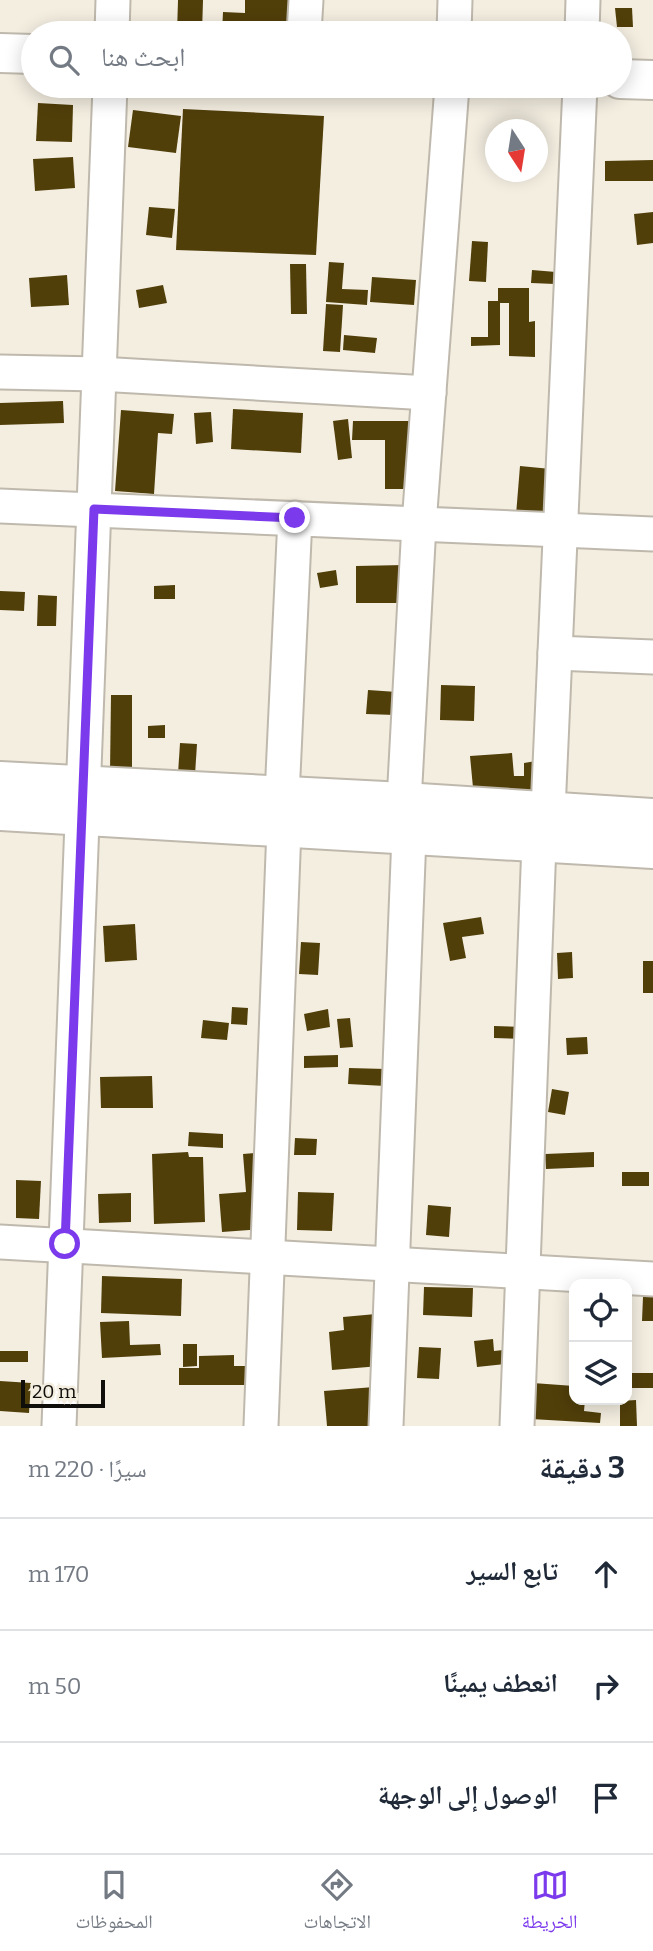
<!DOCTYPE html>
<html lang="ar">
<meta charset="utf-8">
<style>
body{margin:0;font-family:Bitter,"Noto Naskh Arabic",serif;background:#f6f6f7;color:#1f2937;direction:rtl}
.controls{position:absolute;right:21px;bottom:21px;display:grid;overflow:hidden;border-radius:14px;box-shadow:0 4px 18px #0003}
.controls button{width:63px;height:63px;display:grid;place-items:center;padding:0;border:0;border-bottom:2px solid #e0e1e3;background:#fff;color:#1f2937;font:35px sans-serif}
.compass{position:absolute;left:485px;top:119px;width:63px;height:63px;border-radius:50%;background:#fff;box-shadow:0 4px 18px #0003;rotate:168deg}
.scale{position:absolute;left:21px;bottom:18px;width:84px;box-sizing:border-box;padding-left:7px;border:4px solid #100e0a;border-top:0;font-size:19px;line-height:24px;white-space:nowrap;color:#100e0a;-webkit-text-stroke:5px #f4eee1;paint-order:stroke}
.stop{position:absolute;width:21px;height:21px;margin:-16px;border:5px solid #7c3aed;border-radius:50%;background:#fff}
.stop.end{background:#7c3aed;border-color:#fff;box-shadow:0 2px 7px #0008}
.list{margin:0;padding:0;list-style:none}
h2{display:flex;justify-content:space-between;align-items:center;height:91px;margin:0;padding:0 28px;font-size:30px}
h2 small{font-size:23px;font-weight:400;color:#747a83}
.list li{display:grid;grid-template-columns:46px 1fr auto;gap:21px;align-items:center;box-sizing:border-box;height:112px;padding:0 28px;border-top:2px solid #e0e1e3}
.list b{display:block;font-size:26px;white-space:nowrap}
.list em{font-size:23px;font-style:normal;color:#747a83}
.icon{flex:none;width:38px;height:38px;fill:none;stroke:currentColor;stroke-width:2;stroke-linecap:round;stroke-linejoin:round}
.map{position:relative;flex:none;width:653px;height:1426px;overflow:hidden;direction:ltr}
.search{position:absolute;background:#fff;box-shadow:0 4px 18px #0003;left:21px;right:21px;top:21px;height:77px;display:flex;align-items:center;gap:18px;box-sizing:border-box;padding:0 24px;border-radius:38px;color:#747a83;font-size:26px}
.sheet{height:427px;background:#fff}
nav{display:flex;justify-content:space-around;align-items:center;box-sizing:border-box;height:98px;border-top:2px solid #e0e1e3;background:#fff;font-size:19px;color:#747a83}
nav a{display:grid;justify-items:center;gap:4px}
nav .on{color:#7c3aed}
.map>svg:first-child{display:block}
.building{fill:#513f0a}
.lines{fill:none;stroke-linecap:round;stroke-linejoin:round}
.street-casing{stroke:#bfb9ad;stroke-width:37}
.secondary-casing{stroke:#bfb9ad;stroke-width:42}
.primary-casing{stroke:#bfb9ad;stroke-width:42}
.street{stroke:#fff;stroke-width:33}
.secondary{stroke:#fff;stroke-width:38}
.primary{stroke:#fff;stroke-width:38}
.route{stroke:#7c3aed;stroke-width:9}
</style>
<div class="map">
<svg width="653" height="1426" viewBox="0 0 653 1426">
<rect width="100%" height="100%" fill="#f4eee1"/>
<g class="building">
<polygon points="178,0 203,0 202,33 177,33"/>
<polygon points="245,0 290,0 289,27 283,26 283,33 222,33 223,12 245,13"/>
<polygon points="615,8 632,8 633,27 617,27"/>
<polygon points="38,103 73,105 72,142 36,141"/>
<polygon points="183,109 324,116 316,255 176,250"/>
<polygon points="133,110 181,116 176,153 128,147"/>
<polygon points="73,157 75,188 35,191 33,159"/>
<polygon points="653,160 653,181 605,181 605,161"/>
<polygon points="149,207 175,209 172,238 146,235"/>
<polygon points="653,212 653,243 637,245 634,214"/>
<polygon points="472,241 488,242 486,282 469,281"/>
<polygon points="329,262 344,263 342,289 368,290 367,305 326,302"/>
<polygon points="290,264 306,264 307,314 291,314"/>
<polygon points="532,270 556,272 555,284 531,283"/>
<polygon points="67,275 69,305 31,307 29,278"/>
<polygon points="372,277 416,280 414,305 370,302"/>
<polygon points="163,285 167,303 139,308 136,290"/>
<polygon points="498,288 529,288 529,322 535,321 535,357 509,356 509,303 500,303 500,345 471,346 471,337 488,337 488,301 498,301"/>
<polygon points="326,304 343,305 340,352 323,351"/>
<polygon points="344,335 377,338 375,353 343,350"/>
<polygon points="63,401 64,423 0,425 0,403"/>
<polygon points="233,409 303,413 301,453 231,449"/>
<polygon points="121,410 174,414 172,434 158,433 154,494 115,491"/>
<polygon points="211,412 213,442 196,444 194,413"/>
<polygon points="348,419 352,458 338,460 333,421"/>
<polygon points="353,421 410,421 410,489 385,489 385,440 352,440"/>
<polygon points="520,466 551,469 547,517 516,515"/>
<polygon points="404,565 404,603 356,603 356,566"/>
<polygon points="336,570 338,585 320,588 317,573"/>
<polygon points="175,585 175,599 154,599 154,586"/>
<polygon points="0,591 25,592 24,611 0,610"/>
<polygon points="38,595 57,596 56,626 37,626"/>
<polygon points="441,685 475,686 474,721 440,720"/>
<polygon points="368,690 397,692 395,715 366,714"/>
<polygon points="111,695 132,695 132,773 110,772"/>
<polygon points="165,725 165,738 148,738 148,726"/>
<polygon points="180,743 197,744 195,775 178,774"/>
<polygon points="512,753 514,776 524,776 524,763 536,761 538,793 474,798 470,756"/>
<polygon points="481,917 484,934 462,937 466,958 450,961 443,923"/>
<polygon points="135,924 137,960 105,962 103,926"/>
<polygon points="301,942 320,943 318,975 299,974"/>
<polygon points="572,952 573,978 558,979 557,953"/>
<rect x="643" y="961" width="10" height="32"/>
<polygon points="232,1007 248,1008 247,1025 231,1024"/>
<polygon points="328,1009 330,1027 307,1031 304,1014"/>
<polygon points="350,1018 353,1047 340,1048 337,1019"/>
<polygon points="203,1020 229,1023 227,1040 201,1038"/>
<polygon points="494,1026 527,1027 527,1039 494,1038"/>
<polygon points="587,1037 588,1054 567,1055 566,1038"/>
<polygon points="338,1055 338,1067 304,1068 304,1056"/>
<polygon points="349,1068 386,1069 385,1086 348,1084"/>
<polygon points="152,1076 153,1108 101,1108 100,1077"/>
<polygon points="552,1089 569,1092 565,1115 548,1112"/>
<polygon points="189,1132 223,1134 223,1148 188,1146"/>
<polygon points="295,1138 317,1139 316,1155 294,1155"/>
<polygon points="188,1152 189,1157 203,1157 205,1222 154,1224 152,1154"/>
<polygon points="594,1152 594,1167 546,1169 545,1154"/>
<polygon points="255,1153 261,1229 222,1232 219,1194 246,1192 243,1154"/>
<rect x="622" y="1172" width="27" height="14"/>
<polygon points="16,1180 41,1181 39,1219 16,1218"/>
<polygon points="298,1192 334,1193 332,1231 297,1230"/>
<polygon points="131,1193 131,1222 99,1223 98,1194"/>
<polygon points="428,1205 451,1207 449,1237 426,1235"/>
<polygon points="102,1276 182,1279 181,1316 101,1313"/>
<polygon points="424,1287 473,1288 472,1317 423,1315"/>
<polygon points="643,1297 653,1297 653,1321 642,1321"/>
<polygon points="376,1314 380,1366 332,1370 329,1332 344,1330 343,1317"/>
<polygon points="129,1321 130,1345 160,1344 161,1355 102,1358 100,1322"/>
<polygon points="493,1339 494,1351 512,1349 514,1363 477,1367 474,1341"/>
<polygon points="183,1344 197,1344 197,1366 183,1367"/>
<polygon points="419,1347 441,1348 439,1379 417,1378"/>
<rect x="0" y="1351" width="28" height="11"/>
<polygon points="234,1355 234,1366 254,1366 254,1385 179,1385 179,1368 199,1368 199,1356"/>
<rect x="627" y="1373" width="26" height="15"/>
<polygon points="0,1381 31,1383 29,1413 0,1411"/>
<polygon points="533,1383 574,1386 574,1400 585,1400 584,1411 601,1413 600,1423 531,1419"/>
<polygon points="374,1387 376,1426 327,1426 324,1391"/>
<polygon points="636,1400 637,1426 620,1426 620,1401"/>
</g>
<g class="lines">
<defs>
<g id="street">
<polyline points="112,33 113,0"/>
<polyline points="304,33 306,0"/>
<polyline points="454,33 455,0"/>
<polyline points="582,33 583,0"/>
<polyline points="0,372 99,374 429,393"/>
<polyline points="0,506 653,534"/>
<polyline points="555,653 653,657"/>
<polyline points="282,796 295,518"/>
<polyline points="548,811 580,86"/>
<polyline points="0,1242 653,1279"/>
<polyline points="59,1426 110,86"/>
<polyline points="261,1426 284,828"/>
<polyline points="386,1426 409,835 404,802 419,524 452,86"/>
<polyline points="517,1426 539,843"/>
</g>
<g id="secondary">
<polyline points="0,781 404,802 653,818"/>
<polyline points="0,811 653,849"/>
</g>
<g id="primary">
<polyline points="0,53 33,54"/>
<polyline points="620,79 653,80"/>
</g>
</defs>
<use href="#street" class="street-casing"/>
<use href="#secondary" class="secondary-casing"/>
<use href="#primary" class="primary-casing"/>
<use href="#street" class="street"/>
<use href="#secondary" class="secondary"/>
<use href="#primary" class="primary"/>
</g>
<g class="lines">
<polyline class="route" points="65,1244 94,509 295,518"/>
</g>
</svg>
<div class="controls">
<button><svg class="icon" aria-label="locate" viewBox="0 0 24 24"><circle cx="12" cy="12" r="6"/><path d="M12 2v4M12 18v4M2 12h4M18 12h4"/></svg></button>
<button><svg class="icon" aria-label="layers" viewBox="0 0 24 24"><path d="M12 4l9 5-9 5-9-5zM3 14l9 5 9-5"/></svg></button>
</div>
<svg class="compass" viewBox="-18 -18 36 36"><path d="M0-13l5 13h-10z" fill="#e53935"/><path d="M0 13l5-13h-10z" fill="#747a83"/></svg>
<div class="scale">20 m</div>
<div class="stop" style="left:65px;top:1244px"></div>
<div class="stop end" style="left:295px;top:518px"></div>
<div class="search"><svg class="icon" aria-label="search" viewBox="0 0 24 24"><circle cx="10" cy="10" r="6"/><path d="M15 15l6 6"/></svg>ابحث هنا</div>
</div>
<section class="sheet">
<h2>3 دقيقة<small>سيرًا · 220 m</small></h2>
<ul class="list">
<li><svg class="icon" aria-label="ahead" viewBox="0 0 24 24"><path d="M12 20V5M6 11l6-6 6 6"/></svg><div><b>تابع السير</b></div><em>170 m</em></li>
<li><svg class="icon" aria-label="right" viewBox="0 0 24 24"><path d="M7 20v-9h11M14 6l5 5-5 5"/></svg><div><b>انعطف يمينًا</b></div><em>50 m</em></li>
<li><svg class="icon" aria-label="arrive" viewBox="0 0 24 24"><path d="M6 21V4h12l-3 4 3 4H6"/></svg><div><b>الوصول إلى الوجهة</b></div></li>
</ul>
</section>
<nav>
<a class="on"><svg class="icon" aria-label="map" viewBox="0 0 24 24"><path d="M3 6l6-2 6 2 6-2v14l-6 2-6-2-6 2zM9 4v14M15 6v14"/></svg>الخريطة</a>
<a><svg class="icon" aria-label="directions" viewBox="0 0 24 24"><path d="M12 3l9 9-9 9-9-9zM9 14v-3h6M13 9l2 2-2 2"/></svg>الاتجاهات</a>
<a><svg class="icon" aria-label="saved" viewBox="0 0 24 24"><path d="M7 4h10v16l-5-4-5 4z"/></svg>المحفوظات</a>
</nav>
